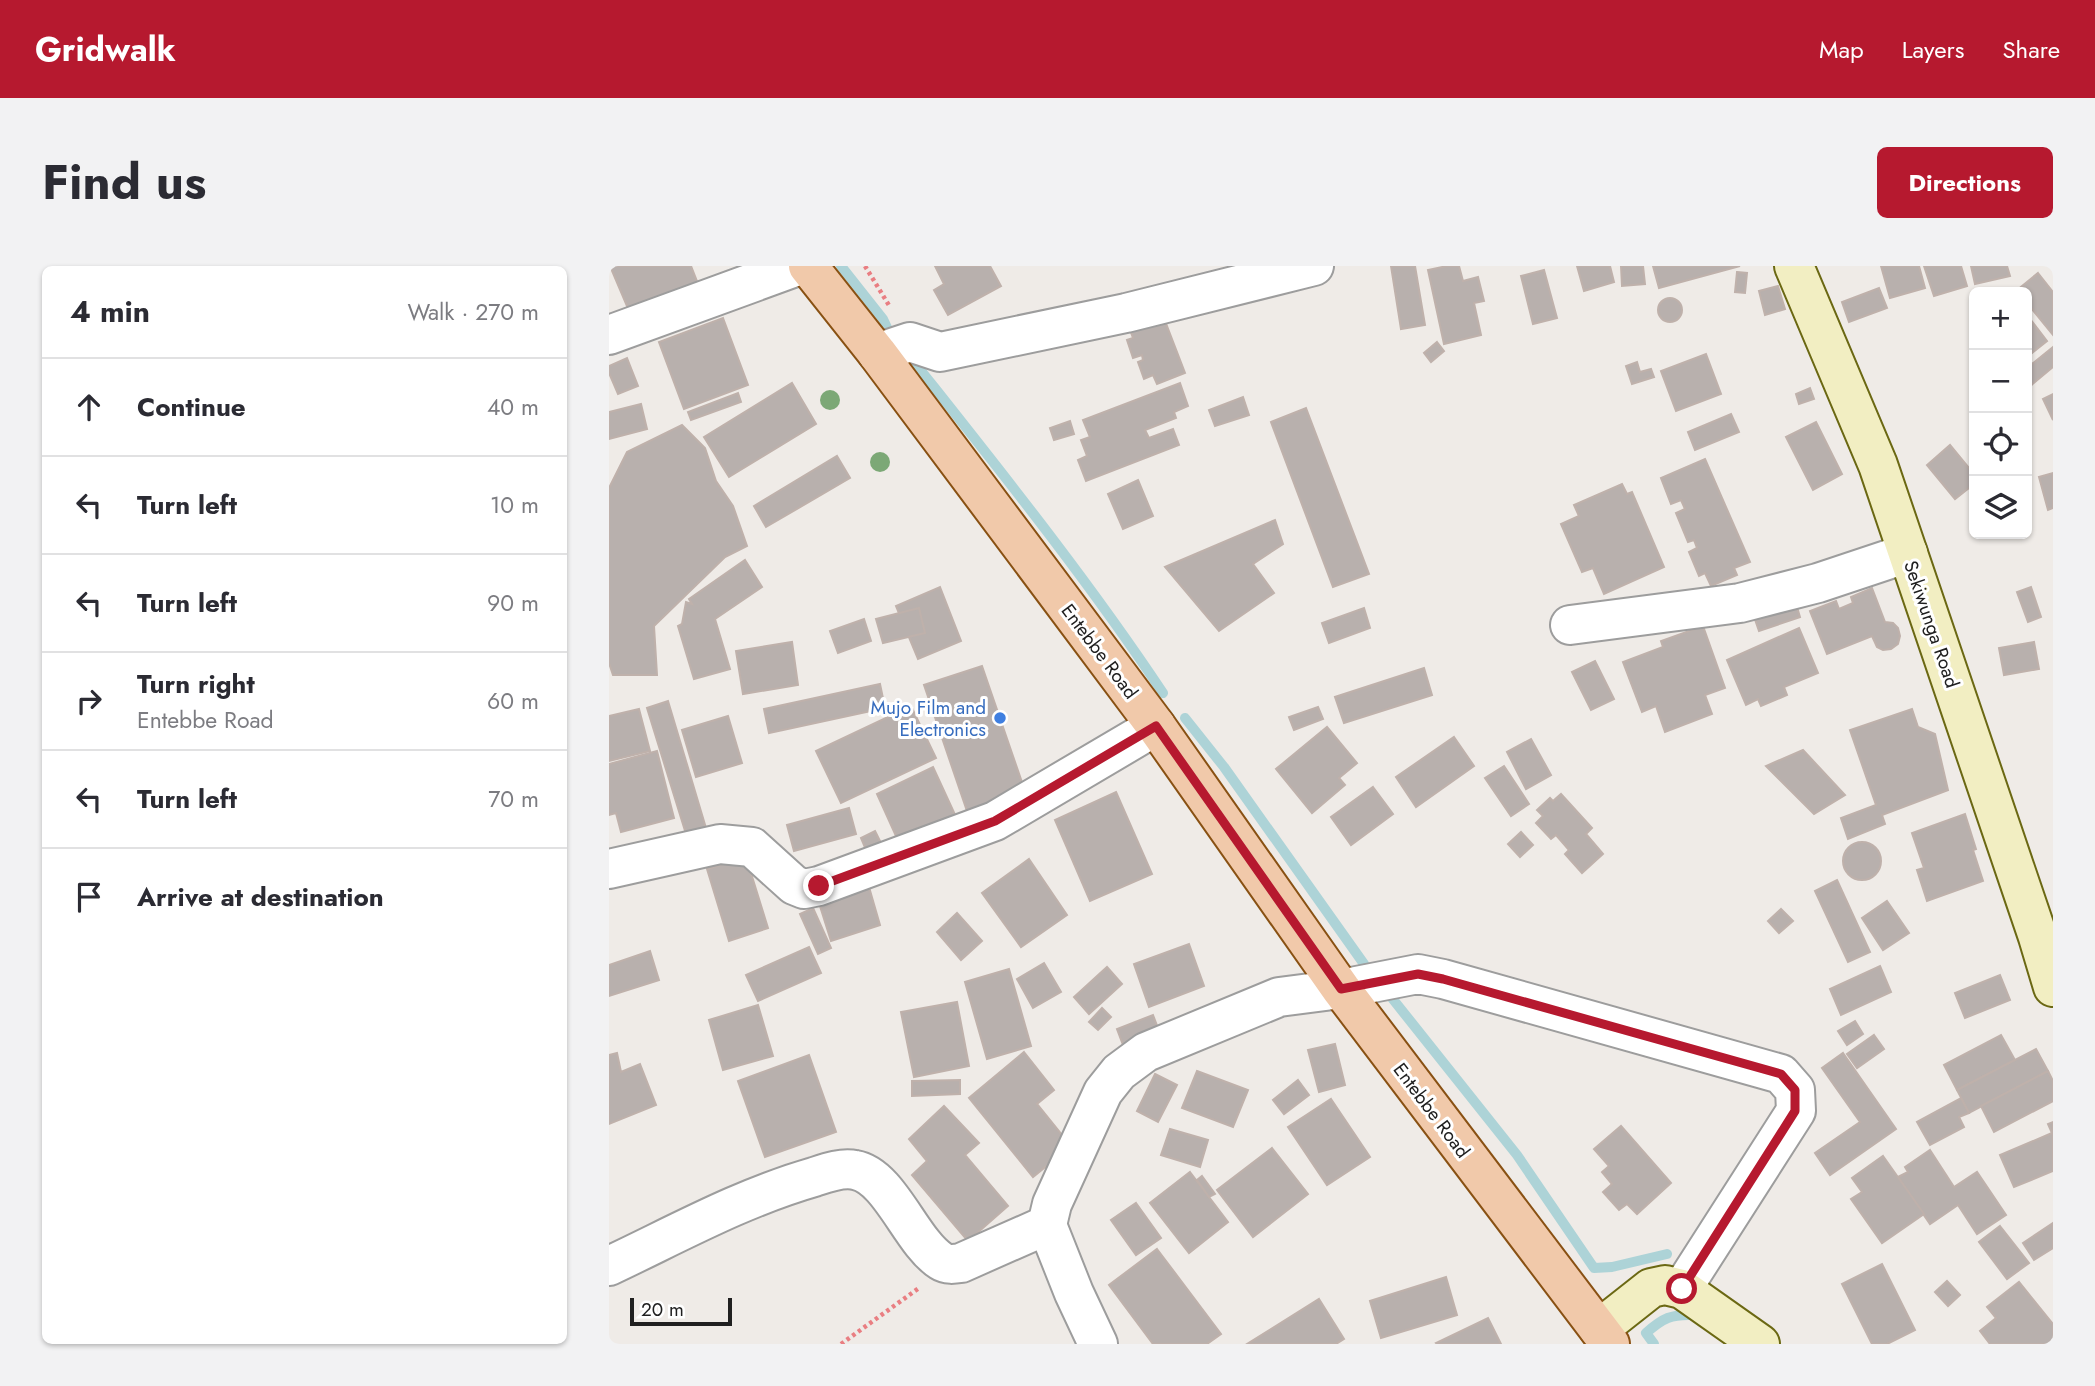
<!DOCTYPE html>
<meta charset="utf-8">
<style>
body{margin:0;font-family:Jost,sans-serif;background:#f2f2f3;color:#2b2b33}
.controls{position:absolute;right:21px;top:21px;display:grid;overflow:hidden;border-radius:10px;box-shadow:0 2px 5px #0004}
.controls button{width:63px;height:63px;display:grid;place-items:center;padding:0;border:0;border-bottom:2px solid #e1e1e2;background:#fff;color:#2b2b33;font:35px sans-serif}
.scale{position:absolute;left:21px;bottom:18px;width:102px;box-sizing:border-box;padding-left:7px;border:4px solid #202020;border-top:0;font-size:19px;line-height:24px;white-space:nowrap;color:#202020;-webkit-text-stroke:5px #fff;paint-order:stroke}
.stop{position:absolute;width:21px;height:21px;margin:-16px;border:5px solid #b6192f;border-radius:50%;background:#fff}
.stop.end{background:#b6192f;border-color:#fff;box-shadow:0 2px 7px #0008}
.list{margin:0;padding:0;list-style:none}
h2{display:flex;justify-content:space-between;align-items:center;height:91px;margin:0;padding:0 28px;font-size:30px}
h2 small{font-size:23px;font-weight:400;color:#7c7c81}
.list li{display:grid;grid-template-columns:46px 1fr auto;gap:21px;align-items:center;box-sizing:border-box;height:98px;padding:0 28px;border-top:2px solid #e1e1e2}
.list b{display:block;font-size:26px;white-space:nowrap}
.list p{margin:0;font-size:23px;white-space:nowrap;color:#7c7c81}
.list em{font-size:23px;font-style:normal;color:#7c7c81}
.icon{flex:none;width:38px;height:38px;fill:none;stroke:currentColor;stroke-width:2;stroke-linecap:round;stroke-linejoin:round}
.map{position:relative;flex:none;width:1444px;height:1078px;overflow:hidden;border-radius:10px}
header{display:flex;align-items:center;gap:42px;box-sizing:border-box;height:98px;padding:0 35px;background:#b6192f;color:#fff}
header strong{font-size:33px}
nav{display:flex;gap:38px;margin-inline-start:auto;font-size:24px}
.intro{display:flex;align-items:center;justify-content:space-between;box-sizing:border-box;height:168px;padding:0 42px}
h1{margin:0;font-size:49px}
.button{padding:18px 32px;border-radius:10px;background:#b6192f;color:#fff;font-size:24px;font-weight:700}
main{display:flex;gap:42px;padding:0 42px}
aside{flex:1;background:#fff;border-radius:10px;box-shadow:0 2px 5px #0004}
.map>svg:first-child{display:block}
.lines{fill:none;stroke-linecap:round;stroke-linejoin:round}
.stream{stroke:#add3d7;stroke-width:10}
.building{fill:#b8b0ad;stroke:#bfb1ab;stroke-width:2}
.street-casing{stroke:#9d9d9d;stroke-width:42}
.secondary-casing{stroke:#6b6813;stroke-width:42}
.primary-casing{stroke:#895113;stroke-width:42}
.path{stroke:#e97e82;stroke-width:4.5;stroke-dasharray:3.5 3.5;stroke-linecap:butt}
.street{stroke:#fff;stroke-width:38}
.secondary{stroke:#f2eec2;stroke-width:38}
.primary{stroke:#f1c9aa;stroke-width:38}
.tree{fill:#7ca876}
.route{stroke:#b6192f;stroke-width:9}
.shop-dot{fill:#3f7fe0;stroke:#fff;stroke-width:2.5}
.labels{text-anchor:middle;stroke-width:6;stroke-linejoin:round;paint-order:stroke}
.street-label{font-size:19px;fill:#202020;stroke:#fff}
.shop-label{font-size:19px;fill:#366cbe;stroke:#fff;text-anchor:end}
</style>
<header>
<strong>Gridwalk</strong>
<nav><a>Map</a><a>Layers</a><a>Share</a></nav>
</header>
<div class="intro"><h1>Find us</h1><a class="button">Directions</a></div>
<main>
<aside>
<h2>4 min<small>Walk · 270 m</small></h2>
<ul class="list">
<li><svg class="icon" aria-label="ahead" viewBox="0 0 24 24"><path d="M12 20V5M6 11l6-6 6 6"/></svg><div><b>Continue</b></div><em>40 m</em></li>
<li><svg class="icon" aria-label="left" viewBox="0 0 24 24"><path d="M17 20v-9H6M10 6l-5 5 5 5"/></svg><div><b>Turn left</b></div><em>10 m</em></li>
<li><svg class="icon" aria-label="left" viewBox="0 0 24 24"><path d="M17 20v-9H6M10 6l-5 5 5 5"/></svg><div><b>Turn left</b></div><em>90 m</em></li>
<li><svg class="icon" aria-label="right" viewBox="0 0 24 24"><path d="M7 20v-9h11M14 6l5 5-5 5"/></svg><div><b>Turn right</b><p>Entebbe Road</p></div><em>60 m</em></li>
<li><svg class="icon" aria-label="left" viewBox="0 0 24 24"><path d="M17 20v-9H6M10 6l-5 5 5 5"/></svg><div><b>Turn left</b></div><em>70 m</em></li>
<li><svg class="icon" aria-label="arrive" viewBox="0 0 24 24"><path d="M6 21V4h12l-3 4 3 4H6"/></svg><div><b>Arrive at destination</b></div></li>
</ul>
</aside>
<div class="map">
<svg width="1444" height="1078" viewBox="0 0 1444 1078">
<rect width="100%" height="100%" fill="#efebe7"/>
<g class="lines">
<g class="stream">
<polyline points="232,0 274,53 281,68"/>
<path d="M302,92c87,110 174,218 252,335"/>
<polyline points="576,452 615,501 755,698"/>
<polyline points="775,722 908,889 985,1002 1003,1001 1058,988"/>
<path d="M1045,1078l-8,-11c17,-15 25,-19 48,-18"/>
</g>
</g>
<g class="building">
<polygon points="1,0 82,0 91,23 23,52"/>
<polygon points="326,0 381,0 392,20 339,49 325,24 335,18"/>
<polygon points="782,0 806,0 816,59 792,63"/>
<polygon points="838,0 850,0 854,15 869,11 875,35 865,37 872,69 835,78 819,4"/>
<polygon points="968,0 1001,0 1005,16 975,25"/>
<polygon points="1012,0 1034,0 1036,18 1013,20"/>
<polygon points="1044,0 1131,0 1050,22"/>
<polygon points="1272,0 1310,0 1316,22 1281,32"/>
<polygon points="1315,0 1352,0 1358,20 1325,30"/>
<polygon points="1362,0 1398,0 1401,10 1366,18"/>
<polygon points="935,4 948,52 924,58 912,10"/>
<polygon points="1128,6 1138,7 1136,27 1126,26"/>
<polygon points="1429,7 1444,26 1444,69 1418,37 1418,26 1407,25"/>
<polygon points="1169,20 1176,43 1156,49 1150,25"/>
<polygon points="1270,22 1278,42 1240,56 1233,36"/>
<circle cx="1061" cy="44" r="12"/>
<polygon points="553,47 576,107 548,118 544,109 535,113 529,96 534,94 533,89 524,92 518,74 524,72 520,61"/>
<polygon points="1418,49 1438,75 1418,91"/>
<polygon points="114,52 139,119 75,143 50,76"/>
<polygon points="828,76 835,85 822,96 815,87"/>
<polygon points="1444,81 1444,101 1420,121 1418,102"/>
<polygon points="1097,88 1112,128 1067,145 1052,105"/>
<polygon points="18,92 29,120 9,128 0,107 0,100"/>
<polygon points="1028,96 1031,106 1042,103 1045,111 1023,118 1017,100"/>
<polygon points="183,117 207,158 120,211 95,171"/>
<polygon points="571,117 579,140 565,146 567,152 536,164 540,172 564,163 570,179 477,215 469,194 478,190 472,174 481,171 474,154"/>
<polygon points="1201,122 1205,133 1190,138 1187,128"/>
<polygon points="129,127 132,136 82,154 79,146"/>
<polygon points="1444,128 1444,154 1434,133"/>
<polygon points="634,131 640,149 606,160 600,144"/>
<polygon points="32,138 38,163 0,173 0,146"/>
<polygon points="697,142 760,308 724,321 662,156"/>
<polygon points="1122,148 1130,166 1086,184 1079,166"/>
<polygon points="461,155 465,168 445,174 441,162"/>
<polygon points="1207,156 1233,208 1204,224 1177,171"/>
<polygon points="73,159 96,182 107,215 124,240 138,280 116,291 45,360 48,409 4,409 0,397 0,222 18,186"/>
<polygon points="1341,179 1365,208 1365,218 1346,233 1318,199"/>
<polygon points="228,190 241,212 157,261 145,240"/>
<polygon points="1096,193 1141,296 1125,302 1128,309 1102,320 1096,307 1090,310 1080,286 1088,282 1085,274 1079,276 1067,247 1076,243 1072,234 1062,238 1052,212"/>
<polygon points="1444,207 1444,242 1439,244 1430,211"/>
<polygon points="529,214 544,250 514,263 499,228"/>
<polygon points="1013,218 1018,228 1023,226 1055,301 995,328 984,302 973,306 952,258 970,250 965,239"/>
<polygon points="666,254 674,278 644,298 665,327 610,365 556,301"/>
<polygon points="136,294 153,321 106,353 121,403 85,413 69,360 73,358 77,336 83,338 80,333"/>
<polygon points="331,321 352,375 309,393 287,340"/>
<polygon points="1422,321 1432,351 1419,356 1408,326"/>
<polygon points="1263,322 1276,356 1284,357 1289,362 1291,370 1289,378 1282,383 1274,384 1268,381 1263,370 1218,388 1201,345 1227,335 1230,343 1244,337 1242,331"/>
<polygon points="1185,331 1191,351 1150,365 1143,345"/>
<polygon points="310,342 316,367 274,377 267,353"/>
<polygon points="755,342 761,362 720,377 713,357"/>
<polygon points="255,353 262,375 229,387 221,365"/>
<polygon points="1094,360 1116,422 1096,429 1103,448 1056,466 1047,440 1033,446 1014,396 1054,381 1052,375"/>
<polygon points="1190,362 1209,407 1175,421 1178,429 1152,440 1149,433 1137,439 1118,394"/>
<polygon points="183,376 189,419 134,428 127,385"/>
<polygon points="1425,376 1430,403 1395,409 1390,382"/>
<polygon points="986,395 1005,433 982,444 963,406"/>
<polygon points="373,400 417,528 359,548 315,419"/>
<polygon points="815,402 823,429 735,457 726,431"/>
<polygon points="271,418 276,442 160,467 155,443"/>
<polygon points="59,435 97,562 77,568 38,442"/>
<polygon points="302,440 327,492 232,537 207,485"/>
<polygon points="709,441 714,453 685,464 680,451"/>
<polygon points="30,443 41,485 0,495 0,450"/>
<polygon points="1303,443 1309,461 1326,468 1339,524 1273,549 1276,558 1239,573 1232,552 1267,539 1241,464"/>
<polygon points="119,450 133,497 87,511 73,464"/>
<polygon points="718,461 748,497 730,512 736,519 703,547 667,503"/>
<polygon points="845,471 865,500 807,541 787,511"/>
<polygon points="922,473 942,509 917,523 898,486"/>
<polygon points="1194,484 1236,529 1205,548 1157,500"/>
<polygon points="48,485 65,552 12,566 7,547 0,549 0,498"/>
<polygon points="895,500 920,538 902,550 876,512"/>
<polygon points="324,501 348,553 291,579 268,528"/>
<polygon points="764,521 784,548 742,579 722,551"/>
<polygon points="507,526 543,608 481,635 446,554"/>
<polygon points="952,528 983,562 977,568 994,588 973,607 956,588 960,584 947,569 942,573 927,557 934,550 928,544 941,532 944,535"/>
<polygon points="240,542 247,568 185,585 178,559"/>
<polygon points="1356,548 1367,583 1364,584 1374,615 1318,635 1308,604 1315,602 1303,567"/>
<polygon points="266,565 272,577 257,584 252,572"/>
<polygon points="912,566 924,579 911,591 899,578"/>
<circle cx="1253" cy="595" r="19"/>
<polygon points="137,591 159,662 120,675 98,603"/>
<polygon points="420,593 458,649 412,681 373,627"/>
<polygon points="1228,614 1261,686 1239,696 1206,625"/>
<polygon points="260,621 271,659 222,675 210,637"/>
<polygon points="1278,635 1300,667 1274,684 1253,652"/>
<polygon points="204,642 222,682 209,688 191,648"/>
<polygon points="1172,643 1184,655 1170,667 1159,655"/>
<polygon points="348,647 373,675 352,694 328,666"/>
<polygon points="580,678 595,720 540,741 525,698"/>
<polygon points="200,681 212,707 149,735 137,709"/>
<polygon points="41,685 50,714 0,730 0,699"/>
<polygon points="435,697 452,726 424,742 408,713"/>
<polygon points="1271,700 1282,726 1232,749 1221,723"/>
<polygon points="498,701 513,718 480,748 465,731"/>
<polygon points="400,703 422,780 378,793 356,716"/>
<polygon points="1391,709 1401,734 1356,752 1346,727"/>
<polygon points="348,736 360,800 305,811 292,746"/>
<polygon points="149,739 164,790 114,804 100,754"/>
<polygon points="493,742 502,751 489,764 480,756"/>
<polygon points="544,749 550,765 514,779 508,763"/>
<polygon points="1246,755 1254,768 1238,779 1229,765"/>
<polygon points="1265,769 1275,783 1248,802 1238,788"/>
<polygon points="1392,769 1406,794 1348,824 1335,799"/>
<polygon points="726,778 736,819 710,826 699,784"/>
<polygon points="1427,783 1439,805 1360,847 1348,824"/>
<polygon points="415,786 445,824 428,838 462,880 424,911 360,832"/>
<polygon points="8,787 12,806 31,798 47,839 0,858 0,789"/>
<polygon points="1234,787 1287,863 1221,909 1206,887 1251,856 1213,802"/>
<polygon points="200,789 227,866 156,891 129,815"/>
<polygon points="588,805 639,824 624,861 573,842"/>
<polygon points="1439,805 1444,815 1444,835 1385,866 1372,840"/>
<polygon points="546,808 568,819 549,856 528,845"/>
<polygon points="351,814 351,828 303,830 303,815"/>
<polygon points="689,814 700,829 675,848 664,834"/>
<polygon points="1352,832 1360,847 1350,851 1355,861 1321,879 1308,856"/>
<polygon points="722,833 761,891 718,919 679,861"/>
<polygon points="335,840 370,877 356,889 399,940 359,975 303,909 318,895 300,873"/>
<polygon points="1444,856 1444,905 1405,921 1391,889 1443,867 1439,858"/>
<polygon points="1012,860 1062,917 1028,948 1018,938 1010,944 994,926 1003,918 993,906 1000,900 985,883"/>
<polygon points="561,863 599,874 591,901 552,889"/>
<polygon points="663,882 699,928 644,971 608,924"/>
<polygon points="1321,884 1345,921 1368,906 1397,949 1368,968 1349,939 1321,958 1289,911 1299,906 1296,901"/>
<polygon points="1274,890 1315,948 1273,977 1242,933 1253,926 1243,912"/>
<polygon points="581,906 619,956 580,987 541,937"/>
<polygon points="593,910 606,928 600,931 588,914"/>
<polygon points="527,937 552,972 527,989 502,954"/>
<polygon points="1444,957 1444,982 1425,994 1414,977"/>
<polygon points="1391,960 1420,997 1398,1013 1370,976"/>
<polygon points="548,983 612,1068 598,1078 544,1078 500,1019"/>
<polygon points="1273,998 1306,1064 1278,1078 1263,1078 1233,1018"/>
<polygon points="837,1011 848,1049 772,1072 761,1035"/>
<polygon points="1338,1015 1351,1029 1339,1040 1326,1026"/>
<polygon points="1410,1016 1444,1058 1444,1078 1381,1078 1371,1065 1387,1052 1378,1041"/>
<polygon points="710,1033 735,1073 727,1078 638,1078"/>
<polygon points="879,1052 892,1078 828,1078 827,1077"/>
</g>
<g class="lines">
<defs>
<g id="street">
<polyline points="0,69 189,0"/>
<polyline points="268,87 301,76 331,86 517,47 705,0"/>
<polyline points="961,359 1131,337 1209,317 1299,287"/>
<polyline points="0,603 111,578 143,581 185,619 195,623 210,620 386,555 547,460"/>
<polyline points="438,959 465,1027 489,1078"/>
<path d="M0,1000c68,-32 132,-68 205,-89 12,-4 28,-10 41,-7 35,6 56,72 86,91 6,4 13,3 20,2l86,-38 5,-21 51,-112 16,-20 27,-20 133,-55 62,-8 77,-15 25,5 338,95 14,16 1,21 -114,178"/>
</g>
<g id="secondary">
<polyline points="1185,0 1269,199 1429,671 1444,721"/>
<polyline points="990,1063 1042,1022 1056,1019 1073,1023 1151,1078"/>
</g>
<polyline id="primary" points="199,0 268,87 547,460 732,723 1001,1078"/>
</defs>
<use href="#street" class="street-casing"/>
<use href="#secondary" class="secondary-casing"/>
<use href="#primary" class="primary-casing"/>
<g class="path">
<polyline points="256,0 281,41"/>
<polyline points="232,1078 310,1022"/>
</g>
<use href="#street" class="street"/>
<use href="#secondary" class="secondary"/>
<use href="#primary" class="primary"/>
</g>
<g class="tree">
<circle cx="221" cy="134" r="10"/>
<circle cx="271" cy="196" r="10"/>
</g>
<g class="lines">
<polyline class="route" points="210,620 386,555 547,460 732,723 809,708 834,713 1172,808 1186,824 1186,845 1073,1023"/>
</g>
<circle class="shop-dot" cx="391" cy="452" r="7"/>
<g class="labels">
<g class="street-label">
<text transform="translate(1323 358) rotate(71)" y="7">Sekiwunga Road</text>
<text transform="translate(491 385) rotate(53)" y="7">Entebbe Road</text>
<text transform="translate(823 844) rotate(53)" y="7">Entebbe Road</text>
</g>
<g class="shop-label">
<text x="377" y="448">Mujo Film and<tspan x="377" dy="22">Electronics</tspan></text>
</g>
</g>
</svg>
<div class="controls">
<button>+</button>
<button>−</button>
<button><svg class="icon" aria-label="locate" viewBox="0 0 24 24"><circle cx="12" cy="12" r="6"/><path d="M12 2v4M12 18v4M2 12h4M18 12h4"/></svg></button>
<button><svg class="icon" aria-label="layers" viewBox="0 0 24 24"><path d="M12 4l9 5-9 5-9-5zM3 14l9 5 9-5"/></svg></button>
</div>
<div class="scale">20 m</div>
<div class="stop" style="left:1073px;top:1023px"></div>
<div class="stop end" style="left:210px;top:620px"></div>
</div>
</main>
